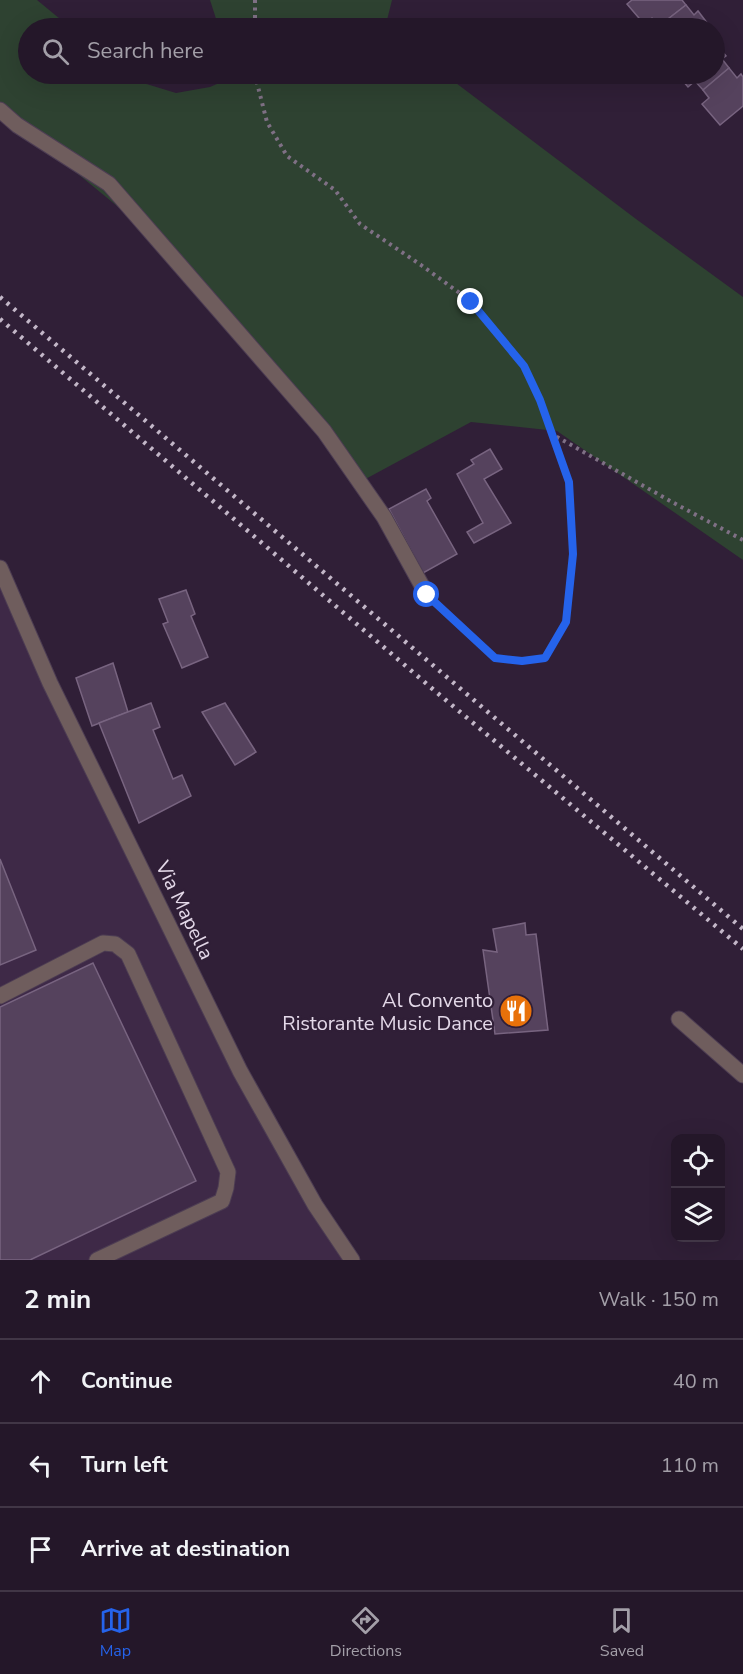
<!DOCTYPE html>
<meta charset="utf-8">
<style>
body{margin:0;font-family:"Nunito Sans",sans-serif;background:#2c2031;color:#f1f3f6}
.controls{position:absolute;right:18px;bottom:18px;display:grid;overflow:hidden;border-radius:12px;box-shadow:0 6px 24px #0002}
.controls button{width:54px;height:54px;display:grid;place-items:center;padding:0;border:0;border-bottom:2px solid #413646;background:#241729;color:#f1f3f6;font:30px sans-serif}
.stop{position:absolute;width:18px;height:18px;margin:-14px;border:4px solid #2563eb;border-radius:50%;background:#fff}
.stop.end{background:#2563eb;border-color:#fff;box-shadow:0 2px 6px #0008}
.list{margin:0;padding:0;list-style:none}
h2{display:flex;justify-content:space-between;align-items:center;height:78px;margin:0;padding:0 24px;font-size:26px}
h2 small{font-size:20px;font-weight:400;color:#a39fa8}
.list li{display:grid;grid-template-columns:39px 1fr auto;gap:18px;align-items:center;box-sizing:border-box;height:84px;padding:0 24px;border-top:2px solid #413646}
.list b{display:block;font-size:22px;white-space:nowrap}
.list em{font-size:20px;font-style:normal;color:#a39fa8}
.icon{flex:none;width:33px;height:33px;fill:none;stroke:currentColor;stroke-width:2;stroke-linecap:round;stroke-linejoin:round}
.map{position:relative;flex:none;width:743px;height:1260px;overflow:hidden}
.search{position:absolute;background:#241729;box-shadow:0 6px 24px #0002;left:18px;right:18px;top:18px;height:66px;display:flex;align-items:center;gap:15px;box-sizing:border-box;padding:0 21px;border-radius:33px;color:#a39fa8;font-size:22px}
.sheet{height:330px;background:#241729}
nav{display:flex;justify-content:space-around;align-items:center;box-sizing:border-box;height:84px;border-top:2px solid #413646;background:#241729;font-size:16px;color:#a39fa8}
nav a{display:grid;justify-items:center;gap:3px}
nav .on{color:#2563eb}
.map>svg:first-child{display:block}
.built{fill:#3e2947}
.green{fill:#2e4231}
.building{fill:#55425d;stroke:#786480;stroke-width:1.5}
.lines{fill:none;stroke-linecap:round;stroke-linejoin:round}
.minor-casing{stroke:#4d3d53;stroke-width:17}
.path{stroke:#7f7085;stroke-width:4;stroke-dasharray:3 4.5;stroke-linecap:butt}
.minor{stroke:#6f5d5d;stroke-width:15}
.rail{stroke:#c3b7c8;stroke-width:4.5;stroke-dasharray:3 6;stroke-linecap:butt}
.route{stroke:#2563eb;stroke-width:8}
.labels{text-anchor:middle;stroke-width:4.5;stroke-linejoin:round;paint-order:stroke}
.street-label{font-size:20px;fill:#e4d9e9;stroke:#301f37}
.poi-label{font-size:20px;fill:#e4d9e9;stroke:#301f37;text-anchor:end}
</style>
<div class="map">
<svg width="743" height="1260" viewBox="0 0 743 1260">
<rect width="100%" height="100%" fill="#301f37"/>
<polygon class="built" points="0,568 240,1071 352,1260 0,1260"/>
<g class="green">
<polygon points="0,0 37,0 71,28 28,28 28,74 124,74 130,79 176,93 210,87 233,77 233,74 444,74 636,219 743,297 743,560 557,431 471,422 360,482 156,238 0,110"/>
<polygon points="210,0 392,0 385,28 219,28"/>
</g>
<g class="building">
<polygon points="632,0 682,0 686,5 659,26 652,18 644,24 627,4"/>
<polygon points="686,5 694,15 698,11 711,28 661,28 659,26"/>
<polygon points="714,42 726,56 722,59 729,68 703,90 695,81 688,87 677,74 714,74"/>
<polygon points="729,68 737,78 741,74 743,77 743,106 720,125 702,104 709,98 703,90"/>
<polygon points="490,449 502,469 484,479 511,523 474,543 467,532 483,523 457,474 474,464 471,460"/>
<polygon points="426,489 431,498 427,501 457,554 423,573 389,509"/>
<polygon points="186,590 195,614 191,616 208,657 182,668 163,624 168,622 159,599"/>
<polygon points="113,663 128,712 92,726 76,678"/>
<polygon points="151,703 160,727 153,730 173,779 182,775 191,796 139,823 99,723"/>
<polygon points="225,703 256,752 235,765 202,712"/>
<polygon points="0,859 36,950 0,965"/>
<polygon points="525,923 526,935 536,934 548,1030 495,1034 483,950 497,952 493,929"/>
<polygon points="93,963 196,1181 30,1260 0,1260 0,1007"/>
</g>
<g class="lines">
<defs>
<g id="minor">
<polyline points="0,110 17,125 109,184 324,431 384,517 427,595"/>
<polyline points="0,568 50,683 240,1071 315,1205 352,1260"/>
<polyline points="0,996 103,943 115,944 128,954 228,1172 226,1188 222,1201 97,1260"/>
<polyline points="679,1019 743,1075"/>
</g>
</defs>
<use href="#minor" class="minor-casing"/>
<g class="path">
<polyline points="255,0 255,28"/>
<polyline points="256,74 256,79 267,122 287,156 335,190 360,224 421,265 472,302 524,366 540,400 569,482 573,554 566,622 545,658 522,661 495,658 439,606"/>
<polyline points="550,433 672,502 743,540"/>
</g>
<use href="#minor" class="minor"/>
<g class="rail">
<polyline points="0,297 743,929"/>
<polyline points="0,319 435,691 743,949"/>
</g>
</g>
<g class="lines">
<polyline class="route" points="427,595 495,658 522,661 545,658 566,622 573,554 569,482 540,400 524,366 471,302"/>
</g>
<defs>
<symbol id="restaurant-disc" viewBox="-11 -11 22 22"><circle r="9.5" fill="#e8710a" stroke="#301f37"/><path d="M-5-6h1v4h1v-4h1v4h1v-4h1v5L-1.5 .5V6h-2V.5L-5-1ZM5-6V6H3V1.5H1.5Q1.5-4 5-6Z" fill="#fff"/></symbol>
</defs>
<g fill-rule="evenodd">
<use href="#restaurant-disc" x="497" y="992" width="38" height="38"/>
</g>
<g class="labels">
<g class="street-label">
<text transform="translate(185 910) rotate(64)" y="7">Via Mapella</text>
</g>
<g class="poi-label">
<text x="493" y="1007">Al Convento<tspan x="493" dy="23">Ristorante Music Dance</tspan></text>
</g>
</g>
</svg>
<div class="controls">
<button><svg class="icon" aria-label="locate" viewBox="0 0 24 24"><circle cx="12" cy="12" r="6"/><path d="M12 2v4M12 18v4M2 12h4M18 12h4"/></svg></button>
<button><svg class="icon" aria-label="layers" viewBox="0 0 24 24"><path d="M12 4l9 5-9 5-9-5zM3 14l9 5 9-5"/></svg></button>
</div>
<div class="stop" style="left:427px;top:595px"></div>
<div class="stop end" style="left:471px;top:302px"></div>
<div class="search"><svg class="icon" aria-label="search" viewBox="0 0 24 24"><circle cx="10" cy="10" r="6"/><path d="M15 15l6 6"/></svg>Search here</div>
</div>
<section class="sheet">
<h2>2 min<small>Walk · 150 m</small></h2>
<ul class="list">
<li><svg class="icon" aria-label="ahead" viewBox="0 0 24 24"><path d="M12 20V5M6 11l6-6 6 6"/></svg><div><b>Continue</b></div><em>40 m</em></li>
<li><svg class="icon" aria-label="left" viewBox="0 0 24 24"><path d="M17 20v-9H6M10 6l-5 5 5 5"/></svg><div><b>Turn left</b></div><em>110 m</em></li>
<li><svg class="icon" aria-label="arrive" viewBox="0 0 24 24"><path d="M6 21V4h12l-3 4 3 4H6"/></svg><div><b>Arrive at destination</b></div></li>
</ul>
</section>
<nav>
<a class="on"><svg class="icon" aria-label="map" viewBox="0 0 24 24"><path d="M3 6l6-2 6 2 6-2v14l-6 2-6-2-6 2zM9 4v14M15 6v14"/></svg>Map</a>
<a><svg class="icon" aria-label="directions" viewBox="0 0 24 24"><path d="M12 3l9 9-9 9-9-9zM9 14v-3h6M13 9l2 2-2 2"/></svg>Directions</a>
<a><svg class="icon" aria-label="saved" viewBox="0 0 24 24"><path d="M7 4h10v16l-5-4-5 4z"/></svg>Saved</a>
</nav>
